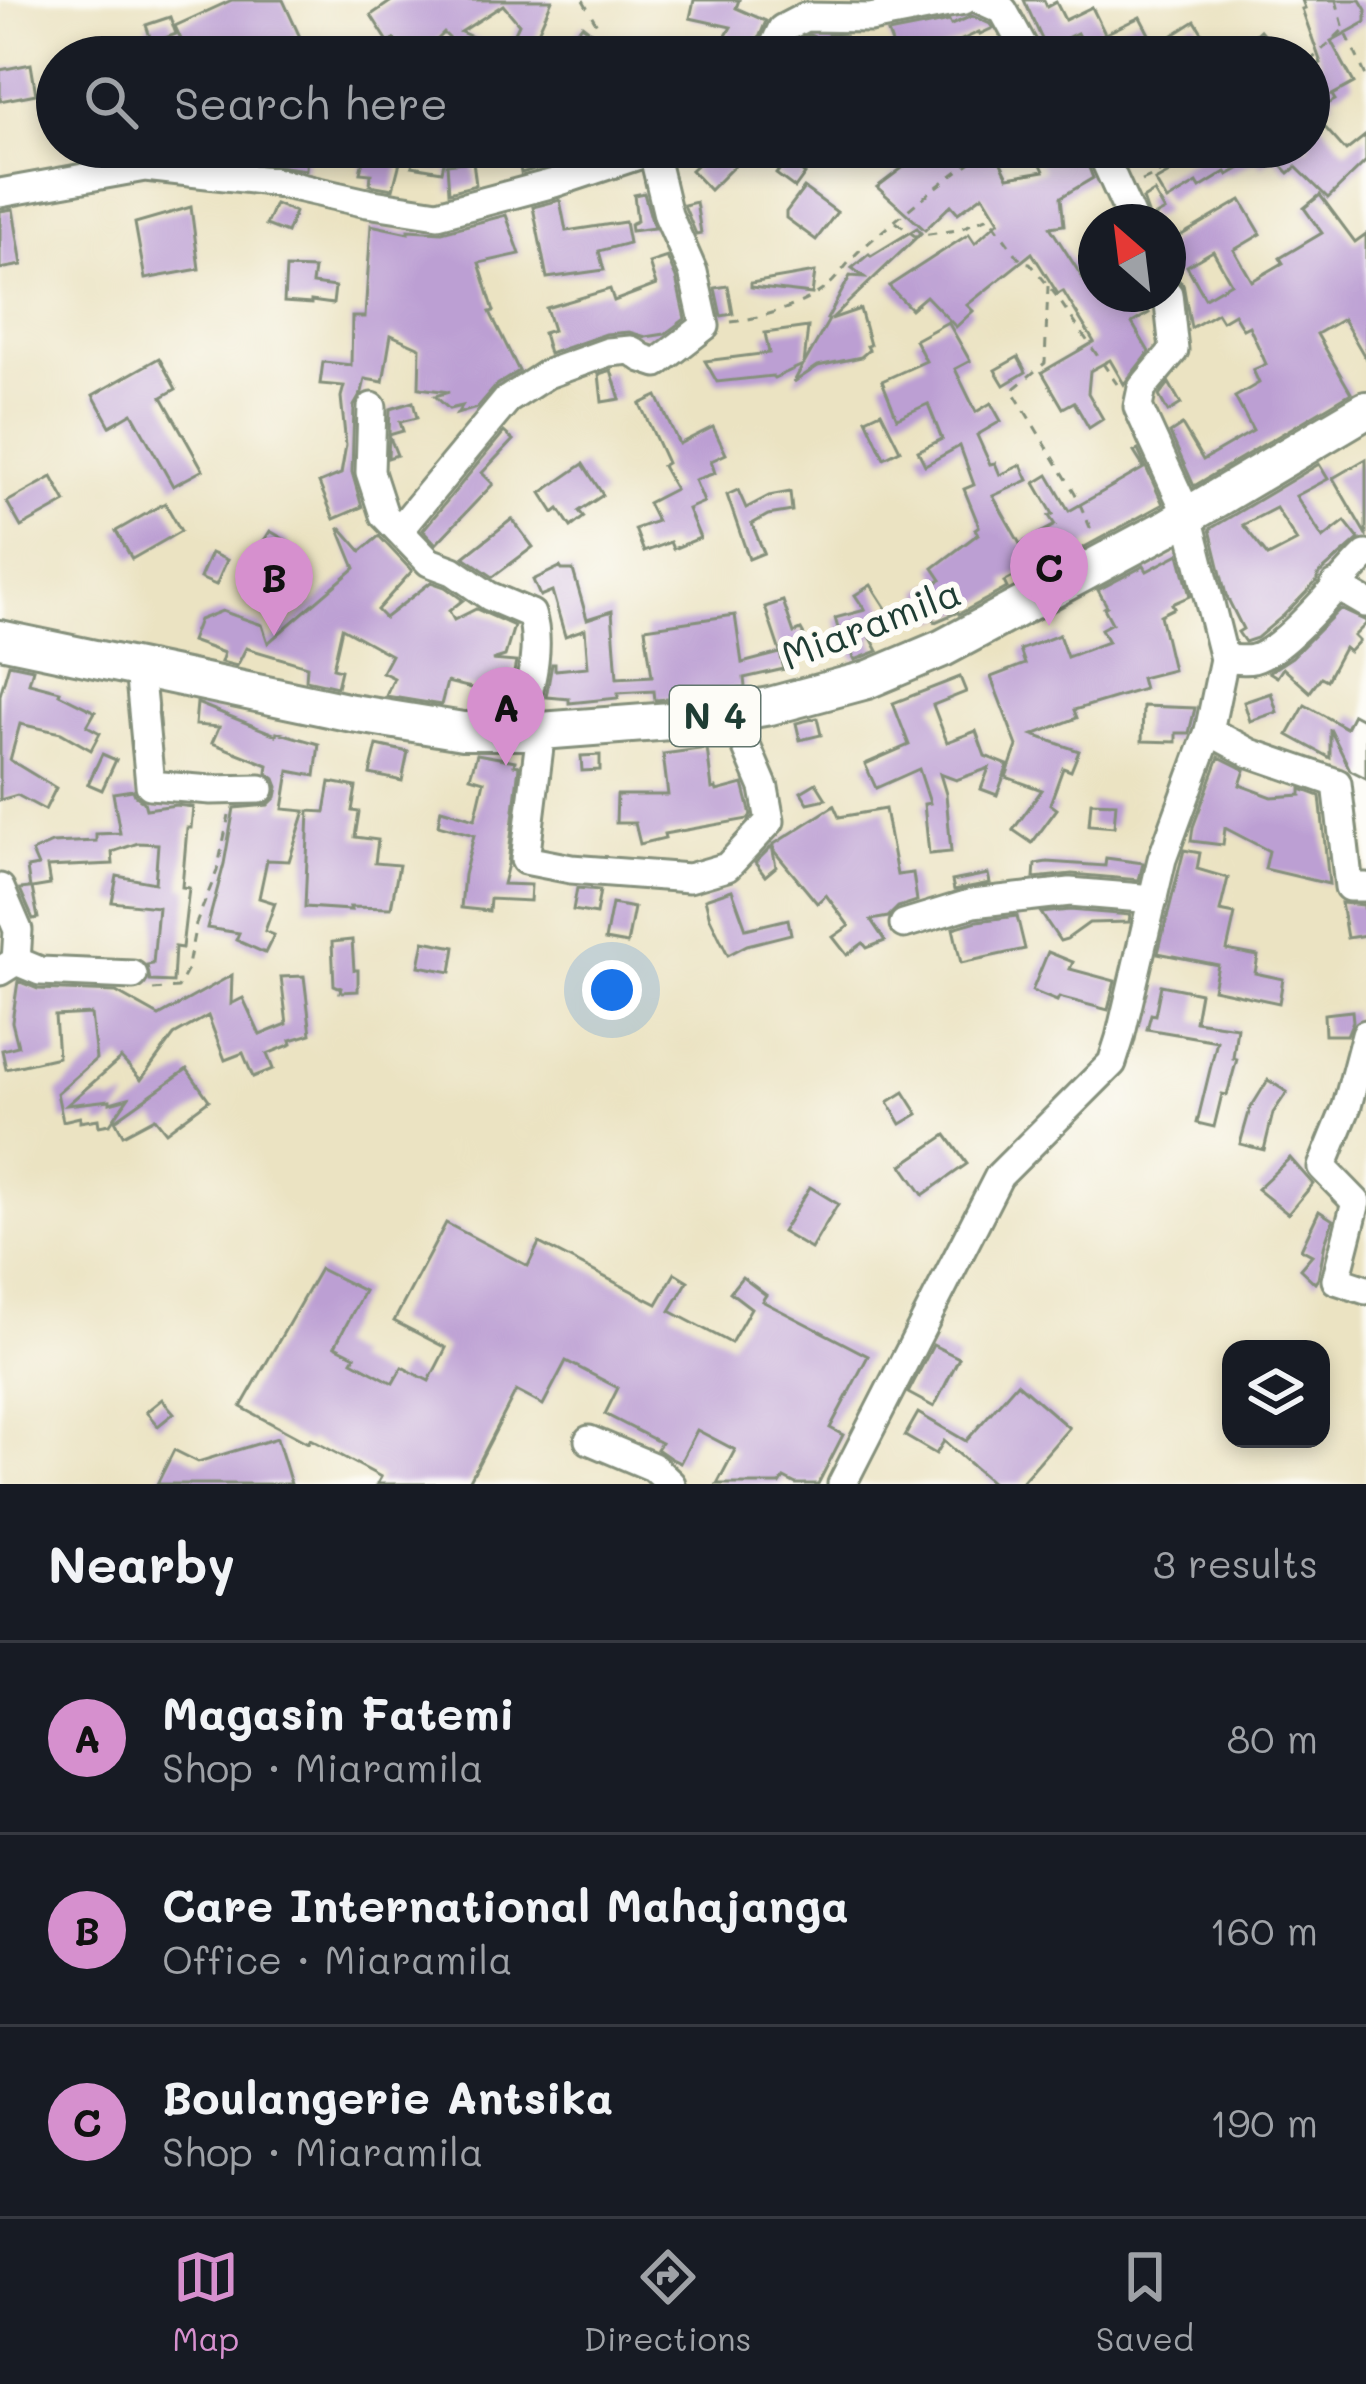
<!DOCTYPE html>
<meta charset="utf-8">
<style>
body{margin:0;font-family:Mali,sans-serif;background:#20242c;color:#f1f3f6}
.controls{position:absolute;right:36px;bottom:36px;display:grid;overflow:hidden;border-radius:24px;box-shadow:0 6px 18px #0003}
.controls button{width:108px;height:108px;display:grid;place-items:center;padding:0;border:0;border-bottom:3px solid #363941;background:#171b24;color:#f1f3f6;font:60px sans-serif}
.compass{position:absolute;left:1078px;top:204px;width:108px;height:108px;border-radius:50%;background:#171b24;box-shadow:0 6px 18px #0003;rotate:332deg}
.you{position:absolute;left:612px;top:990px;width:42px;height:42px;margin:-30px;border:9px solid #fff;border-radius:50%;background:#1a73e8;box-shadow:0 0 0 18px #1a73e833}
.badge{display:grid;place-items:center;width:78px;height:78px;border-radius:50%;background:#d690ce;color:#111;font-size:39px;font-weight:700}
.pin{position:absolute;translate:-50% -99px;filter:drop-shadow(0 3px 6px #0008)}
.pin::after{content:'';position:absolute;top:63px;width:42px;height:36px;background:inherit;clip-path:polygon(0 0,100% 0,50% 100%)}
.list{margin:0;padding:0;list-style:none}
h2{display:flex;justify-content:space-between;align-items:center;height:156px;margin:0;padding:0 48px;font-size:51px}
h2 small{font-size:39px;font-weight:400;color:#9ea1a6}
.list li{display:grid;grid-template-columns:78px 1fr auto;gap:36px;align-items:center;box-sizing:border-box;height:192px;padding:0 48px;border-top:3px solid #363941}
.list b{display:block;font-size:45px;white-space:nowrap}
.list p{margin:0;font-size:39px;white-space:nowrap;color:#9ea1a6}
.list em{font-size:39px;font-style:normal;color:#9ea1a6}
.icon{flex:none;width:66px;height:66px;fill:none;stroke:currentColor;stroke-width:2;stroke-linecap:round;stroke-linejoin:round}
.map{position:relative;flex:none;width:1366px;height:1484px;overflow:hidden}
.search{position:absolute;background:#171b24;box-shadow:0 6px 18px #0003;left:36px;right:36px;top:36px;height:132px;display:flex;align-items:center;gap:30px;box-sizing:border-box;padding:0 42px;border-radius:66px;color:#9ea1a6;font-size:45px}
.sheet{height:732px;background:#171b24}
nav{display:flex;justify-content:space-around;align-items:center;box-sizing:border-box;height:168px;border-top:3px solid #363941;background:#171b24;font-size:33px;color:#9ea1a6}
nav a{display:grid;justify-items:center;gap:6px}
nav .on{color:#d690ce}
.map>svg:first-child{display:block}
.building{fill:#bc9fd3;fill-rule:evenodd}
.lines{fill:none;stroke-linecap:round;stroke-linejoin:round}
.minor-casing{stroke:#85907b;stroke-width:33}
.major-casing{stroke:#85907b;stroke-width:42}
.path{stroke:#85907b;stroke-width:3;stroke-dasharray:9 9;stroke-linecap:butt}
.minor{stroke:#fff;stroke-width:27}
.major{stroke:#fff;stroke-width:36}
.labels{text-anchor:middle;stroke-width:12;stroke-linejoin:round;paint-order:stroke}
.shield{fill:#fdfcf7;stroke:#62766e;stroke-width:3}
.shield-label{font-size:36px;font-weight:bold;fill:#1f3d34}
.street-label{font-size:39px;fill:#1f3d34;stroke:#fdfcf7}
</style>
<div class="map">
<svg width="1366" height="1484" viewBox="0 0 1366 1484">
<rect width="100%" height="100%" fill="#fdfcf7"/>
<filter id="ink" filterUnits="userSpaceOnUse"><feTurbulence type="fractalNoise" baseFrequency=".00833" numOctaves="2"/><feDisplacementMap in="SourceGraphic" scale="24" xChannelSelector="R" yChannelSelector="G"/><feConvolveMatrix kernelMatrix="1 2 1 2 8 2 1 2 1" color-interpolation-filters="sRGB"/></filter>
<filter id="wash" filterUnits="userSpaceOnUse"><feTurbulence type="fractalNoise" baseFrequency=".004" numOctaves="4" result="noise"/><feDisplacementMap in="SourceGraphic" scale="48" xChannelSelector="R" yChannelSelector="G"/><feGaussianBlur stdDeviation="2.7" result="paint"/><feColorMatrix in="noise" values="0 0 0 0 0 0 0 0 0 0 0 0 0 0 0 0 0 1.4 0 .05"/><feComposite in="paint" operator="in"/></filter>
<g filter="url(#wash)">
<rect width="100%" height="100%" fill="#ebe3c2"/>
<g id="blocks">
<g class="building">
<polygon points="232,0 283,0 300,37 289,39 297,57 189,57 175,26"/>
<path d="M393,0h159l-25,57h-59l-24,-24 -24,24h-8l-18,-18 -5,4 -18,-28zM503,5l16,19 -13,28 -45,-20z"/>
<polygon points="694,0 739,0 736,8 766,21 751,57 714,57 731,27 690,18"/>
<polygon points="1024,0 1044,0 1047,7 1056,2 1065,20 1092,7 1105,34 1140,17 1151,38 1140,44 1147,57 1089,57 1077,33 1046,48"/>
<polygon points="1302,0 1360,0 1366,10 1366,22 1331,41 1354,83 1332,95 1335,100 1312,113 1346,151 1366,135 1366,161 1328,198 1296,167 1289,173 1273,157 1261,167 1257,159 1228,175 1226,172 1200,188 1197,183 1167,201 1155,181 1198,157 1192,147 1309,147 1309,70 1321,63 1302,9 1305,8"/>
<polygon points="972,16 990,24 993,28 980,34 979,32 936,52 938,57 897,57 888,33 949,21 951,25"/>
<polygon points="170,17 176,34 152,43 146,25"/>
<polygon points="1195,21 1209,44 1186,57 1173,35"/>
<polygon points="582,25 595,35 578,57 558,57"/>
<polygon points="1260,30 1273,45 1261,56 1248,41"/>
<polygon points="809,35 827,42 828,35 845,36 842,49 861,57 789,57 796,42"/>
<polygon points="31,64 36,94 0,101 0,70"/>
<polygon points="205,147 307,147 306,170 204,156"/>
<polygon points="516,147 606,147 521,173"/>
<polygon points="716,147 753,147 710,190 691,170"/>
<polygon points="797,147 818,147 801,171 805,174 795,188 776,174"/>
<polygon points="930,147 993,147 1008,177 1044,171 1033,147 1057,147 1061,154 1073,147 1081,147 1093,178 1061,197 1064,225 1050,227 1086,283 1096,278 1096,294 1139,294 1149,313 1132,323 1149,352 1124,384 1110,360 1090,371 1088,393 1103,419 1089,428 1074,402 1063,408 1042,372 1094,342 1063,291 1058,294 1032,253 967,305 973,311 956,327 926,296 911,309 889,286 969,234 975,243 999,221 983,195 958,213 951,205 925,230 877,187"/>
<polygon points="366,148 401,158 393,189 370,185 371,174 360,173"/>
<polygon points="415,148 446,153 442,171 412,166"/>
<polygon points="473,161 476,185 449,192 447,164"/>
<polygon points="804,188 837,212 816,240 786,218 786,212"/>
<polygon points="1154,192 1165,211 1150,219 1143,199"/>
<polygon points="644,193 654,228 631,231 630,224 637,221 634,195"/>
<path d="M1320,195l35,47 11,-8v125l-23,-40 -26,15 34,59 -157,93 -24,-53 12,-8 21,35 50,-29 -18,-34 24,-14 -6,-13 13,-6 -17,-38 -6,3 -9,-15 -12,7 -5,-8 -26,15 -8,-44 -15,-13v-28l73,-43 20,34 -27,16 18,31 31,-18 -3,-5 42,-25 -18,-25zM1213,251l18,32 -26,15 -18,-32z"/>
<polygon points="560,200 566,231 625,222 629,243 599,251 604,270 547,278 533,207"/>
<polygon points="696,202 701,233 696,234 684,205"/>
<polygon points="275,204 295,212 287,233 266,225"/>
<polygon points="191,207 199,269 145,279 135,223"/>
<polygon points="13,209 22,265 0,269 0,211"/>
<polygon points="506,215 520,254 479,263 494,311 490,312 519,371 497,385 477,408 457,414 462,406 449,409 435,396 449,392 419,388 420,348 391,335 383,382 365,379 362,392 354,406 352,472 362,507 334,519 319,483 341,474 346,445 341,397 344,386 320,384 323,362 351,365 352,317 365,317 371,225 408,233 408,230 442,232"/>
<polygon points="917,228 921,233 831,319 860,309 870,345 867,346 869,350 861,357 818,366 794,382 803,365 774,378 772,376 717,382 705,361 769,353 765,333 808,327 804,364 829,320 827,319 850,276 864,277 852,268 869,254 871,256"/>
<polygon points="667,257 676,278 685,319 665,334 646,337 629,332 606,334 549,354 543,333 553,330 546,308 610,289 614,301 656,285 649,263"/>
<polygon points="286,268 314,269 312,284 335,287 333,304 311,301 311,304 284,302"/>
<polygon points="815,272 812,294 751,287 751,283"/>
<polygon points="728,286 733,314 721,316 715,288"/>
<polygon points="948,322 970,361 955,369 976,412 991,403 1001,421 977,435 990,464 995,463 1000,475 1021,465 1028,480 993,496 1020,544 1055,525 1049,516 1053,514 1035,483 1048,475 1069,511 1144,468 1134,452 1138,450 1163,504 1068,556 1066,552 1040,566 1039,563 1004,582 1007,588 959,614 958,612 935,622 920,590 941,580 933,568 978,534 975,529 979,526 964,489 974,485 960,446 925,465 918,451 942,439 928,404 897,418 882,381 926,361 915,340"/>
<polygon points="1018,357 1026,372 1004,385 995,370"/>
<polygon points="159,358 176,389 162,397 203,470 173,486 132,413 110,426 93,395"/>
<polygon points="611,370 620,399 602,402 599,374"/>
<polygon points="1169,383 1181,404 1168,412 1159,396"/>
<polygon points="657,396 679,444 713,427 726,454 711,461 715,473 695,480 704,502 688,509 700,538 673,549 670,542 644,552 635,529 657,521 648,503 675,489 662,466 667,463 640,404"/>
<polygon points="413,402 417,418 400,422 403,431 389,435 397,455 388,458 390,409"/>
<polygon points="881,412 900,450 884,458 866,419"/>
<polygon points="504,432 513,440 482,473 493,484 436,544 423,530"/>
<polygon points="1366,459 1366,535 1333,478"/>
<polygon points="583,464 603,495 579,511 584,517 571,527 559,509 554,513 541,493"/>
<path d="M1319,464l9,15 -32,17 27,42 22,-17 14,18 -41,36v5l-35,36 -26,22 -12,4 -7,-10 5,-3 -17,-34 -16,-66zM1276,508l21,33 -29,15 -25,-31z"/>
<polygon points="52,477 66,502 21,527 7,502"/>
<polygon points="738,490 746,508 769,496 790,492 792,511 768,515 752,524 764,553 749,559 727,495"/>
<polygon points="165,503 181,531 132,559 116,531"/>
<polygon points="512,519 533,547 493,577 464,557"/>
<polygon points="341,528 361,551 379,536 412,571 377,610 385,618 431,582 445,587 463,600 449,611 454,620 476,609 514,626 505,656 492,660 516,662 509,697 447,682 441,705 386,696 394,678 382,672 391,655 342,628 333,668 341,670 337,687 306,680 307,666 246,648 237,666 221,662 224,653 191,641 199,620 222,611 262,625 268,643 355,568 339,529"/>
<polygon points="270,531 289,542 280,558 260,547"/>
<polygon points="211,553 227,560 216,585 200,578"/>
<polygon points="1179,554 1190,596 1172,604 1174,608 1160,615 1173,670 1141,678 1144,689 1074,710 1077,718 1033,735 1079,751 1071,771 1063,768 1050,804 1057,809 1032,843 1013,830 1042,790 1006,777 1017,746 991,677 1025,664 1020,650 1059,635 1067,657 1108,642 1101,629 1112,623 1104,608 1107,606 1098,590 1144,566 1147,571"/>
<polygon points="560,567 562,570 573,570 587,619 612,611 617,678 652,676 645,628 735,615 742,663 780,653 784,669 744,678 745,687 693,697 655,700 654,691 618,693 618,698 569,703 569,699 546,697 552,664 555,664 555,670 588,667 585,629 565,636 552,591 540,596 533,580"/>
<polygon points="871,585 887,610 877,616 885,630 871,638 878,651 855,660 846,641 842,642 835,618 865,610 855,595"/>
<polygon points="783,601 794,633 801,630 810,646 783,661 765,607"/>
<polygon points="1340,609 1366,621 1366,624 1354,636 1359,641 1349,652 1344,648 1327,680 1321,677 1310,692 1283,668 1277,677 1269,672 1292,657"/>
<polygon points="9,664 33,669 29,683 60,691 59,694 95,712 87,726 100,733 91,750 61,733 20,724 10,760 56,788 45,810 17,795 0,800 0,695"/>
<polygon points="960,677 966,692 933,705 947,742 976,731 985,756 1008,765 997,795 981,789 989,768 956,780 940,774 946,794 951,852 929,854 924,804 930,803 919,769 876,788 865,764 909,745 893,703"/>
<polygon points="1271,693 1277,712 1250,721 1244,702"/>
<polygon points="197,703 276,735 277,732 319,744 315,776 289,771 283,809 305,811 289,861 267,860 259,898 275,903 265,931 274,935 265,953 236,940 239,933 207,928 224,864 234,808 268,805 276,797 278,787 275,779 267,773 268,765 212,743 219,727 195,725"/>
<polygon points="1305,705 1346,728 1353,714 1366,721 1366,778 1350,770 1330,729 1330,758 1288,735"/>
<polygon points="1143,706 1195,708 1189,733 1176,733 1176,742 1142,741"/>
<polygon points="817,718 821,735 800,740 796,723"/>
<polygon points="377,745 408,752 402,781 370,774"/>
<polygon points="707,748 712,789 716,788 717,791 743,784 751,815 748,819 664,834 665,838 640,844 635,823 616,823 617,795 668,795 663,754"/>
<polygon points="102,754 116,760 102,790 88,784"/>
<polygon points="477,754 515,761 514,765 519,766 508,864 503,884 531,885 530,901 490,899 489,911 461,908 464,875 474,835 438,825 441,809 475,819 484,781 470,777"/>
<polygon points="600,755 600,770 582,771 581,756"/>
<polygon points="1219,757 1245,770 1240,785 1272,797 1301,795 1301,789 1320,796 1329,884 1265,869 1269,851 1225,828 1223,845 1191,841 1193,827"/>
<polygon points="330,782 356,787 352,811 359,812 355,837 378,840 375,863 399,865 391,908 350,907 351,910 305,907 309,811 325,812"/>
<polygon points="816,783 826,799 808,803 801,792"/>
<polygon points="133,790 135,795 144,802 146,809 176,805 193,807 191,828 187,828 182,887 189,888 182,948 175,947 173,982 150,981 147,965 153,964 158,907 112,902 117,876 155,883 158,844 138,843 112,852 113,864 47,867 50,885 32,888 38,918 33,919 20,889 30,888 27,868 38,866 32,852 52,843 96,841 96,834 120,833 113,793"/>
<polygon points="1091,802 1116,803 1114,827 1089,825"/>
<polygon points="834,806 839,817 885,809 897,875 913,873 917,901 898,907 888,917 871,920 885,941 867,948 863,943 847,955 833,937 849,926 826,895 817,903 774,851 774,844"/>
<polygon points="772,846 776,867 765,876 755,863"/>
<polygon points="1184,850 1200,853 1197,869 1228,878 1220,911 1235,914 1227,950 1258,956 1255,973 1283,979 1279,1003 1213,989 1218,965 1158,953"/>
<polygon points="1106,858 1143,863 1139,880 1072,874 1034,878 1035,864 1047,862 1105,866"/>
<polygon points="988,874 990,883 954,890 952,881"/>
<polygon points="577,888 600,890 596,914 573,910"/>
<polygon points="732,890 746,929 788,919 791,934 747,945 728,955 710,918 705,899"/>
<polygon points="1341,903 1364,905 1366,935 1347,938"/>
<polygon points="612,904 634,908 627,944 605,940"/>
<polygon points="1070,910 1130,915 1129,922 1089,923 1067,939 1060,941 1041,913"/>
<polygon points="1017,916 1025,949 961,963 953,928 977,921"/>
<polygon points="352,940 354,970 358,970 358,991 340,992 341,988 334,985 332,942"/>
<polygon points="424,941 455,947 451,972 419,966"/>
<polygon points="1048,952 1073,962 1070,969 1115,981 1108,1010 1059,997 1057,1001 1032,991"/>
<polygon points="232,975 231,1004 243,998 260,1035 287,1024 281,977 304,976 311,1034 291,1040 292,1044 267,1054 273,1069 253,1077 243,1053 225,1060 208,1016 174,1035 141,1080 121,1058 67,1105 110,1100 110,1103 128,1098 110,1124 99,1126 98,1119 80,1122 80,1117 63,1121 57,1093 96,1059 91,1014 55,1016 58,1057 6,1069 2,1050 18,1046 12,1022 18,981 38,989 116,992 159,1016"/>
<polygon points="1161,985 1200,993 1195,1021 1237,1027 1233,1058 1237,1059 1227,1095 1222,1094 1214,1127 1197,1123 1217,1041 1147,1029 1151,1014 1155,1015"/>
<polygon points="1352,1011 1353,1021 1347,1035 1325,1035 1324,1014"/>
<polygon points="187,1069 209,1100 166,1132 155,1118 123,1135 115,1120"/>
<polygon points="1268,1080 1287,1092 1273,1113 1264,1150 1240,1144 1250,1109"/>
<polygon points="904,1092 918,1114 901,1124 888,1102"/>
<polygon points="946,1135 967,1164 923,1195 902,1165"/>
<polygon points="1290,1158 1313,1184 1288,1214 1257,1189"/>
<polygon points="810,1187 838,1204 811,1249 782,1232"/>
<polygon points="1319,1211 1333,1220 1325,1243 1318,1279 1315,1283 1300,1269 1312,1255 1301,1249"/>
<polygon points="446,1223 528,1266 539,1243 657,1304 675,1273 688,1281 670,1311 731,1343 751,1308 730,1292 742,1277 766,1295 762,1301 868,1356 830,1428 843,1435 818,1484 796,1484 784,1478 780,1484 717,1484 735,1450 697,1430 680,1463 670,1458 657,1449 661,1443 605,1414 618,1388 566,1361 543,1405 516,1391 468,1484 377,1484 381,1477 310,1439 308,1443 241,1407 320,1269 364,1291 335,1346 355,1356 352,1361 393,1383 402,1367 429,1381 446,1348 394,1321"/>
<polygon points="933,1345 959,1358 934,1407 908,1393"/>
<polygon points="1017,1383 1069,1428 1020,1484 993,1484 944,1441 936,1454 905,1436 918,1413 966,1441"/>
<polygon points="162,1399 174,1413 158,1426 146,1412"/>
<polygon points="277,1438 291,1484 157,1484 174,1450 198,1462"/>
</g>
</g>
</g>
<g filter="url(#ink)">
<use href="#blocks" fill-opacity="0" stroke="#85907b" stroke-width="3"/>
<g class="lines">
<defs>
<g id="minor">
<polyline points="981,0 1003,10 1029,57"/>
<polyline points="769,57 782,29 805,17 870,18 964,0"/>
<polyline points="1099,147 1133,222"/>
<polyline points="0,193 145,167 270,181 367,203 438,214 554,183 663,147"/>
<path d="M372,407l-2,65 14,43 45,47 24,9 36,25 42,18c12,36 -4,81 -12,117"/>
<polyline points="399,530 507,400 547,374 608,352 631,350 642,358 657,363 705,326 693,272 668,215 653,152"/>
<polyline points="1335,585 1366,603"/>
<path d="M1224,659c8,0 21,2 29,0 31,-7 88,-80 113,-104"/>
<polyline points="139,668 150,785 211,790 260,789"/>
<polyline points="541,731 525,860 571,869 689,878 727,867 770,821 764,788 732,713"/>
<polyline points="1209,731 1250,753 1337,783 1349,887 1366,887"/>
<polyline points="0,888 18,930 16,961 0,971"/>
<polyline points="904,924 973,903 1070,892 1153,899"/>
<polyline points="16,961 40,971 133,975"/>
<polyline points="1366,1034 1347,1106 1322,1167 1356,1202 1336,1280 1366,1290"/>
<polyline points="589,1440 653,1467 671,1484"/>
<polyline points="842,1484 999,1176 1112,1063 1120,1038 1162,859 1209,731 1224,659 1188,516 1138,407 1142,388 1174,350 1168,294"/>
</g>
<polyline id="major" points="0,639 352,713 463,731 541,731 696,719 770,706 867,680 943,648 1165,529 1366,410"/>
</defs>
<use href="#minor" class="minor-casing"/>
<use href="#major" class="major-casing"/>
<g class="path">
<polyline points="583,0 615,57"/>
<polyline points="1336,0 1344,29 1366,76"/>
<polyline points="1309,62 1343,30"/>
<polyline points="1142,181 1216,147"/>
<polyline points="896,222 915,236 957,230 989,217 1022,262 1030,263 1055,294 1117,384"/>
<polyline points="1048,286 1045,363 1012,390 1075,493 1093,534"/>
<path d="M731,322c31,-4 81,-18 103,-42 11,-12 19,-25 32,-35 41,-35 82,-69 127,-98"/>
<polyline points="153,990 178,988 187,971 196,924 217,871 229,815"/>
</g>
<use href="#minor" class="minor"/>
<use href="#major" class="major"/>
</g>
</g>
<g class="labels">
<rect class="shield" x="670" y="686" width="90" height="60" rx="9"/>
<g class="shield-label">
<text x="715" y="729">N 4</text>
</g>
<g class="street-label">
<text transform="translate(871 624) rotate(-21)" y="14">Miaramila</text>
</g>
</g>
</svg>
<div class="controls">
<button><svg class="icon" aria-label="layers" viewBox="0 0 24 24"><path d="M12 4l9 5-9 5-9-5zM3 14l9 5 9-5"/></svg></button>
</div>
<svg class="compass" viewBox="-18 -18 36 36"><path d="M0-13l5 13h-10z" fill="#e53935"/><path d="M0 13l5-13h-10z" fill="#9ea1a6"/></svg>
<div class="you"></div>
<div class="pin badge" style="left:506px;top:766px">A</div>
<div class="pin badge" style="left:274px;top:636px">B</div>
<div class="pin badge" style="left:1049px;top:626px">C</div>
<div class="search"><svg class="icon" aria-label="search" viewBox="0 0 24 24"><circle cx="10" cy="10" r="6"/><path d="M15 15l6 6"/></svg>Search here</div>
</div>
<section class="sheet">
<h2>Nearby<small>3 results</small></h2>
<ul class="list">
<li><span class="badge">A</span><div><b>Magasin Fatemi</b><p>Shop · Miaramila</p></div><em>80 m</em></li>
<li><span class="badge">B</span><div><b>Care International Mahajanga</b><p>Office · Miaramila</p></div><em>160 m</em></li>
<li><span class="badge">C</span><div><b>Boulangerie Antsika</b><p>Shop · Miaramila</p></div><em>190 m</em></li>
</ul>
</section>
<nav>
<a class="on"><svg class="icon" aria-label="map" viewBox="0 0 24 24"><path d="M3 6l6-2 6 2 6-2v14l-6 2-6-2-6 2zM9 4v14M15 6v14"/></svg>Map</a>
<a><svg class="icon" aria-label="directions" viewBox="0 0 24 24"><path d="M12 3l9 9-9 9-9-9zM9 14v-3h6M13 9l2 2-2 2"/></svg>Directions</a>
<a><svg class="icon" aria-label="saved" viewBox="0 0 24 24"><path d="M7 4h10v16l-5-4-5 4z"/></svg>Saved</a>
</nav>
